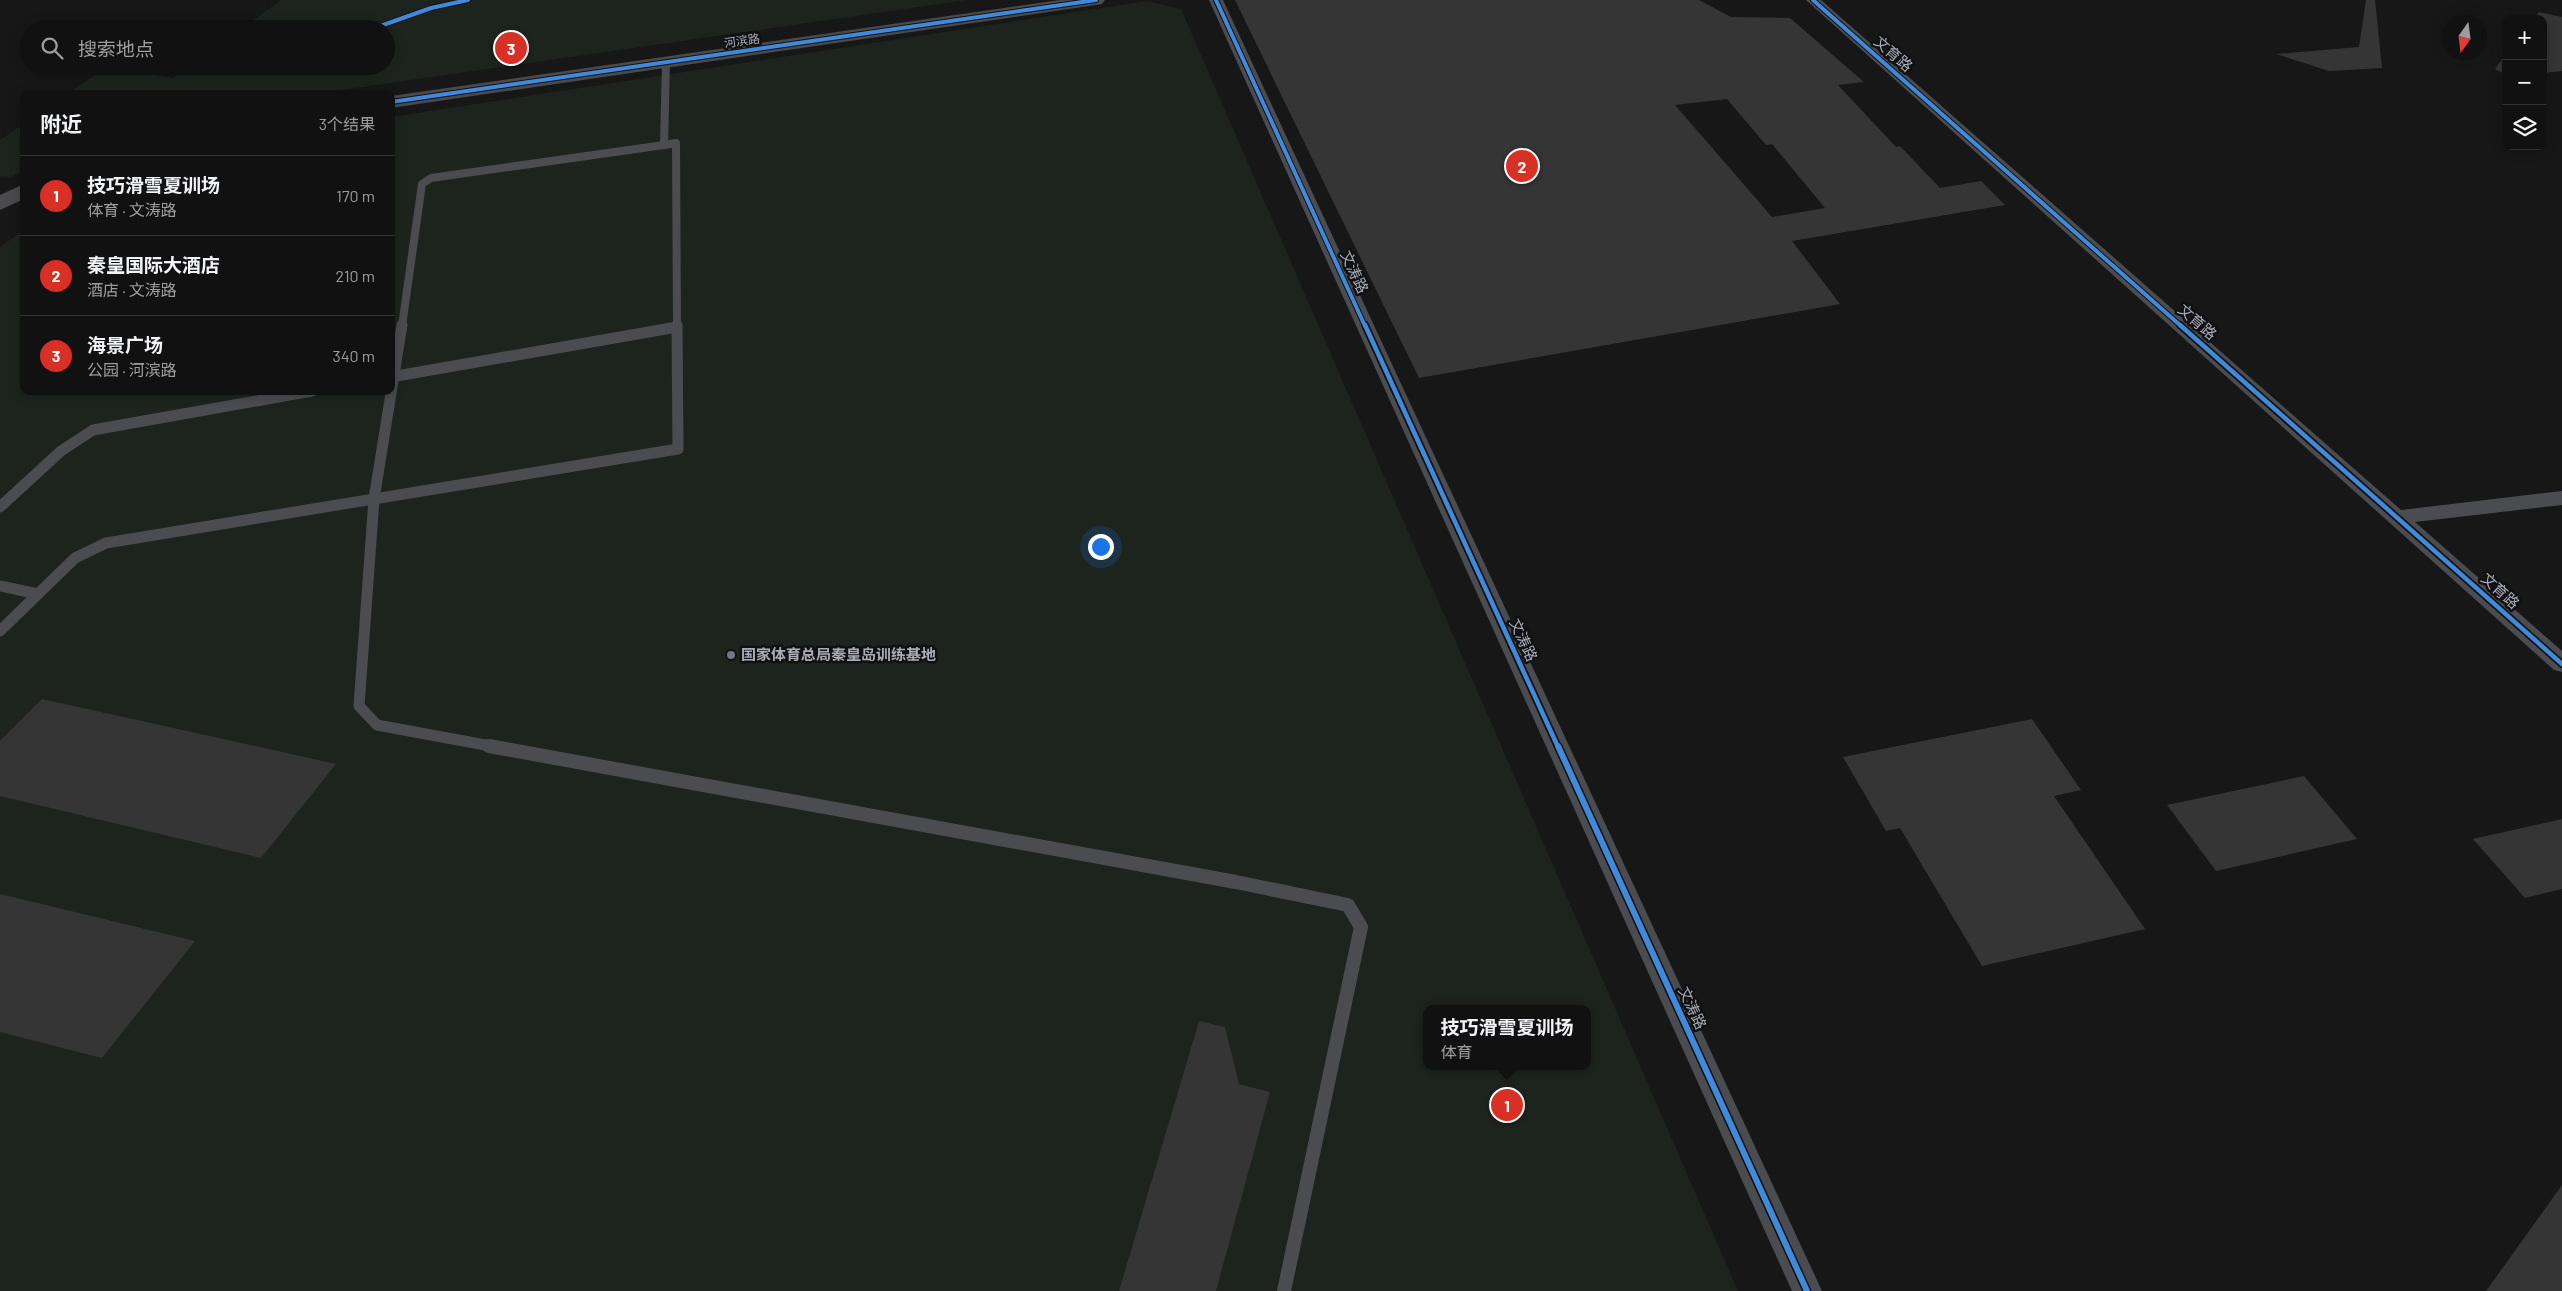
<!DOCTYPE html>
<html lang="zh">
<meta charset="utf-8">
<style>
body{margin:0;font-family:Barlow,"Noto Sans SC",sans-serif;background:#1a1a1a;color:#f1f3f6}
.controls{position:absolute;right:15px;top:15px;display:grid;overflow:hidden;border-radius:10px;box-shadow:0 2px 12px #0003}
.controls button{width:45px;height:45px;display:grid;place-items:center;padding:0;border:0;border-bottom:1px solid #303131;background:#111;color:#f1f3f6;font:25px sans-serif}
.compass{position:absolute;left:2442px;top:15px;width:45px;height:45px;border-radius:50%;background:#111;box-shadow:0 2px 12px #0003;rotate:194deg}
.you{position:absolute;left:1100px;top:546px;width:18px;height:18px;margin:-12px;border:4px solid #fff;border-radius:50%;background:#1a73e8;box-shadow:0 0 0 8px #1a73e833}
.badge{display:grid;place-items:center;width:32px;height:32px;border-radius:50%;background:#d93025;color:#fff;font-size:16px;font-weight:700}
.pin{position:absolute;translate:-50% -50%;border:2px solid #fff;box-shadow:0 1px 5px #0006}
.popup{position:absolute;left:1423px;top:1005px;width:168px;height:65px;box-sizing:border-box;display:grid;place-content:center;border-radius:10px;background:#111;filter:drop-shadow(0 1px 4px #0005);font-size:16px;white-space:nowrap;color:#9c9d9f}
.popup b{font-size:19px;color:#f1f3f6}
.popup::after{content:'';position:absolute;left:50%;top:100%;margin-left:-10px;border:10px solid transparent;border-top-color:#111}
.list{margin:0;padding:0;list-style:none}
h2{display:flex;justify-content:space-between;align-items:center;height:65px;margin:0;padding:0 20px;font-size:21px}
h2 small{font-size:16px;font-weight:400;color:#9c9d9f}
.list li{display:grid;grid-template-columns:32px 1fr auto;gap:15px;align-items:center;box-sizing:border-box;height:80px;padding:0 20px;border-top:1px solid #303131}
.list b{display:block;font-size:19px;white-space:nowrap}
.list p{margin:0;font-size:16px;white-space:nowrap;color:#9c9d9f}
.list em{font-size:16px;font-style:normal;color:#9c9d9f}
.icon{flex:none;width:28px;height:28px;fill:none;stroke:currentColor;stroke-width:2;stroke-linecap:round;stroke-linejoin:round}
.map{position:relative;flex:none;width:2562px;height:1291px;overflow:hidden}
.search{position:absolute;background:#111;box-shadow:0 2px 12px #0003;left:20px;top:20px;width:375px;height:55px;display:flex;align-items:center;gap:12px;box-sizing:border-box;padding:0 18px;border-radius:28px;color:#9c9d9f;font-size:19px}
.panel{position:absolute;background:#111;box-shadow:0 2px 12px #0003;left:20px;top:90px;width:375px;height:305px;border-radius:10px}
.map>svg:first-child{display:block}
.green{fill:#1d241e;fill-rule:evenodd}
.building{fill:#353536;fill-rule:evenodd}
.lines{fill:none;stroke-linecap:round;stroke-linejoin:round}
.lane-far2{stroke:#4b4c50;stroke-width:8}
.lane-far1{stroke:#4b4c50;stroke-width:11}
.lane{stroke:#4b4c50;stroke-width:14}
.street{fill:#4b4c50;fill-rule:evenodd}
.secondary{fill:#4a4a4e;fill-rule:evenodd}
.cycleway-far2-casing{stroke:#111113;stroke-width:6}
.cycleway-far1-casing{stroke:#111113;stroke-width:8}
.cycleway-casing{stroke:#111113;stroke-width:9}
.cycleway-far2{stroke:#408adc;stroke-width:4}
.cycleway-far1{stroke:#408adc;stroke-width:4.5}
.cycleway{stroke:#408adc;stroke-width:6}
.poi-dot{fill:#757880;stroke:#111113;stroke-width:2}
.labels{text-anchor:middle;stroke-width:5;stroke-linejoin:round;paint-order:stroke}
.far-street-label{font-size:12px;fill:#a8adb8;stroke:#111113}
.street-label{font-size:15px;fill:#a8adb8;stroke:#111113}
.poi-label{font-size:15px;font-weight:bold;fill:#a8adb8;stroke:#111113;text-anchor:start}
</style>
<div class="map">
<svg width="2562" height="1291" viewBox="0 0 2562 1291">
<rect width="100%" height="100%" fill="#171717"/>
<g class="green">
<polygon points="281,0 967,0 314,94 67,94 105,68 173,78 190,66 386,66 386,29 241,29"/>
<path d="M1147,1l34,8 557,1282h-1738v-1044l24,-17v161h367v-274zM1427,1009h160v57h-160z"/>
<polygon points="24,124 24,170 11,177 0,176 0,140"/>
</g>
<g class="building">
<path d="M1235,0h464l32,17 59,1 74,64 -26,3 58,62 4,-1 40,42 41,-7 24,24 -213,36 48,63 -421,74zM1727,99l39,46 6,-1 53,64 -53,9 -97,-112z"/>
<polygon points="2366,0 2375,0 2382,68 2329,71 2276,54 2359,47"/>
<polygon points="2539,12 2562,17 2562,71 2543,73 2543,19 2534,19"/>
<polygon points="2506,54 2506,75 2495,69"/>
<polygon points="42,699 336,764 261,858 0,796 0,741"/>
<polygon points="2032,719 2081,790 2054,796 2145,929 1982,966 1900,828 1886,831 1843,757"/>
<polygon points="2304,776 2357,839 2216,871 2167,805"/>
<polygon points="2562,819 2562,889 2525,898 2473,839"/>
<polygon points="0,894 195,941 102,1058 0,1032"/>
<polygon points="1199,1021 1225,1027 1239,1084 1270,1092 1216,1291 1119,1291"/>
<polygon points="2562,1185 2562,1291 2486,1291"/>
</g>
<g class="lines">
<g class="lane-far2">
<polyline points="666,62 664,145 676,143 677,326"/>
<polyline points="402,326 422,184 431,178 664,145"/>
</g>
<g class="lane-far1">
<polyline points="402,325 374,499 359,706 377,725 496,747"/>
<polyline points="391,377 677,327"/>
<polyline points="0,507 61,451 93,430 312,391"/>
<polyline points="0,586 38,594"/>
<polyline points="0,631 75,558 106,543 678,449 677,325"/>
</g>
<polyline class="lane" points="489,746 1236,882 1348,905 1361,927 1284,1291"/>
<g class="street">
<polygon points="1209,0 1223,0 1822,1291 1792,1291"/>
<polygon points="1806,0 1821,0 2401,510 2562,491 2562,505 2415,522 2562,651 2562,672 2554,670"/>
</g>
<g class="secondary">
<polygon points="1060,0 1105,0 1102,4 1096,5 391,108 391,96"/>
<polygon points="24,184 24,199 0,210 0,195"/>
</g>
<defs>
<g id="cycleway-far2">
<polyline points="1216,0 1365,326"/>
<polyline points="1813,0 2181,326"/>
<polyline points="372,29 431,8 468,0"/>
<polyline points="391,102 1096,0"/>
</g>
<g id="cycleway-far1">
<polyline points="1365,325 1558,747"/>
<polyline points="2180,325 2562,664"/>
</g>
<polyline id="cycleway" points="1558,746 1807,1291"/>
</defs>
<use href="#cycleway-far2" class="cycleway-far2-casing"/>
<use href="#cycleway-far1" class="cycleway-far1-casing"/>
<use href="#cycleway" class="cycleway-casing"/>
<use href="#cycleway-far2" class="cycleway-far2"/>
<use href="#cycleway-far1" class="cycleway-far1"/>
<use href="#cycleway" class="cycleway"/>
</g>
<circle class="poi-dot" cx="731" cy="655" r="5"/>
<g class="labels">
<g class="far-street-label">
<text transform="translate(742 41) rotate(-8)" y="4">河滨路</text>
</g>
<g class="street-label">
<text transform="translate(1893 54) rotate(41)" y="5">文育路</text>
<text transform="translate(1354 272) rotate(65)" y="5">文涛路</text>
<text transform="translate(2197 322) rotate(41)" y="5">文育路</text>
<text transform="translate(2500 591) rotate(42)" y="5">文育路</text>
<text transform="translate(1523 640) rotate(65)" y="5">文涛路</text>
<text transform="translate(1692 1008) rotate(65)" y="5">文涛路</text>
</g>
<g class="poi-label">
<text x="741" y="660">国家体育总局秦皇岛训练基地</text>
</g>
</g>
</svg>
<div class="controls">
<button>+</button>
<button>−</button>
<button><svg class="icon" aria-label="layers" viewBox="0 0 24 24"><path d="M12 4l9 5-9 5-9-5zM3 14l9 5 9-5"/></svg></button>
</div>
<svg class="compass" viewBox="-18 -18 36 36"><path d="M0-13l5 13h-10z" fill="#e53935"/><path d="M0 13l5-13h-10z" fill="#9c9d9f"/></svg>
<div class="you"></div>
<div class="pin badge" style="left:1507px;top:1105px">1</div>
<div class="popup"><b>技巧滑雪夏训场</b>体育</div>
<div class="pin badge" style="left:1522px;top:166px">2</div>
<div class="pin badge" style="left:511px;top:48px">3</div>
<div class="search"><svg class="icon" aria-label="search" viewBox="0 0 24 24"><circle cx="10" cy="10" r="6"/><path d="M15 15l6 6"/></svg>搜索地点</div>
<section class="panel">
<h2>附近<small>3个结果</small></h2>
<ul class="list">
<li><span class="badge">1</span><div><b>技巧滑雪夏训场</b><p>体育 · 文涛路</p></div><em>170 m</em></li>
<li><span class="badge">2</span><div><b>秦皇国际大酒店</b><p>酒店 · 文涛路</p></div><em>210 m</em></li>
<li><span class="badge">3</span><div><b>海景广场</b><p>公园 · 河滨路</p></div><em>340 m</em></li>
</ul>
</section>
</div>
